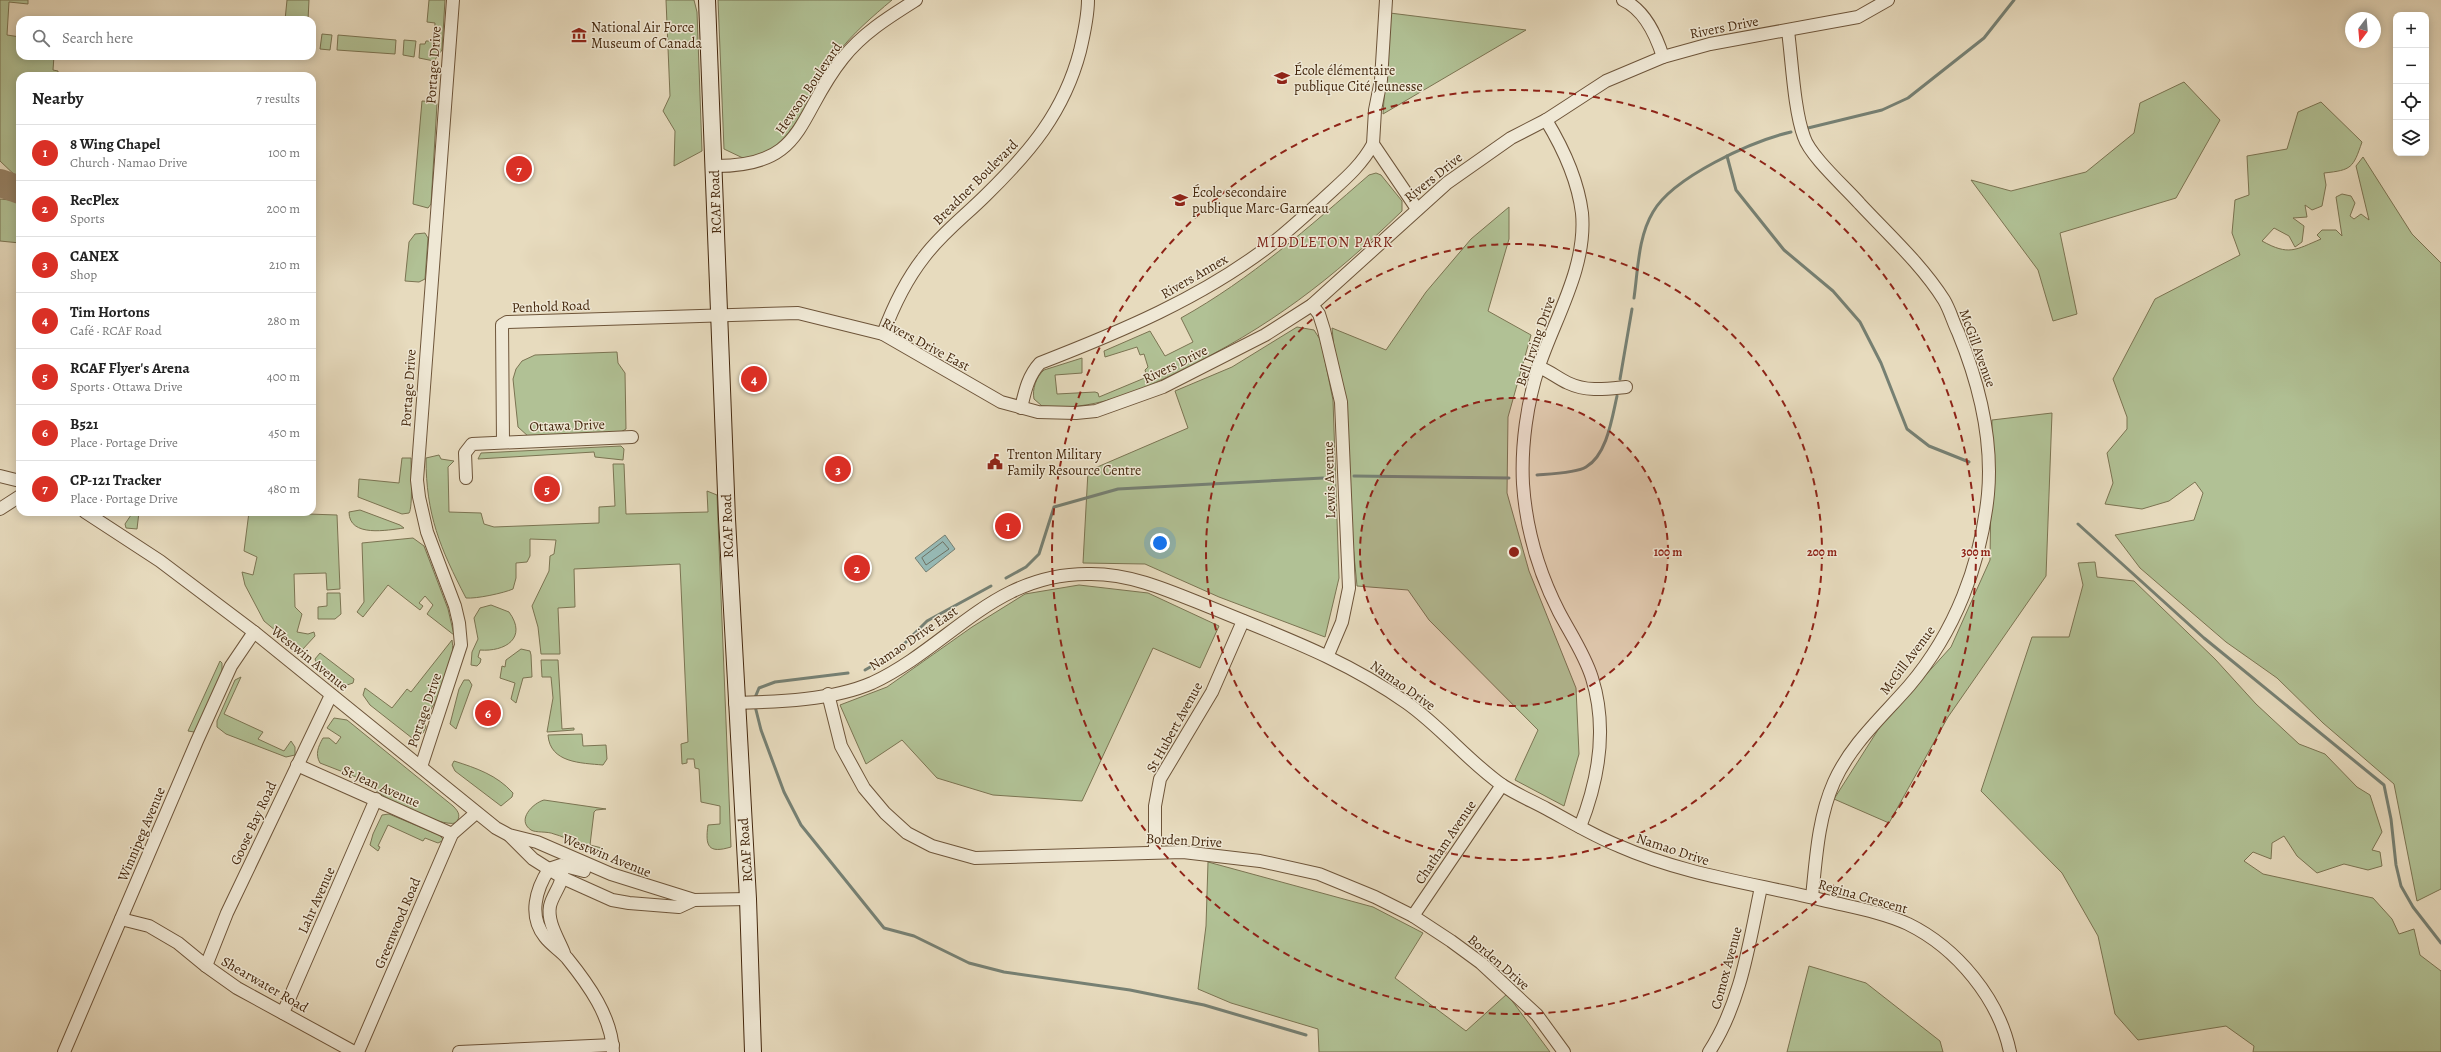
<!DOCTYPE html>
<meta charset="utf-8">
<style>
body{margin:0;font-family:Alegreya,serif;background:#f2f2f2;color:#222}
.controls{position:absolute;right:12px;top:12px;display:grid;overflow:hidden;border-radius:8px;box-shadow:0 2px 10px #0003}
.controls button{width:36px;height:36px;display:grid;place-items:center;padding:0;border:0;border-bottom:1px solid #e0e0e0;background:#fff;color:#222;font:20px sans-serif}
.compass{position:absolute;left:2345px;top:12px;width:36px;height:36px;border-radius:50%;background:#fff;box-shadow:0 2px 10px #0003;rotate:196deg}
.you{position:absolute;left:1160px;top:543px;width:14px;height:14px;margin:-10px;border:3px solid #fff;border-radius:50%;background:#1a73e8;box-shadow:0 0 0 6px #1a73e833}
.badge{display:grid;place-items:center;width:26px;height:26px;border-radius:50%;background:#d93025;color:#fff;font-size:13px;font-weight:700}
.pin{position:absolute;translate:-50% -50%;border:2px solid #fff;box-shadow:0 1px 4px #0006}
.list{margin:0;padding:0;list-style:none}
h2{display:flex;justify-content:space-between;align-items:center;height:52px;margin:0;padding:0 16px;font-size:17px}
h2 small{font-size:13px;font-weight:400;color:#767676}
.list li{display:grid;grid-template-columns:26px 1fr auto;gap:12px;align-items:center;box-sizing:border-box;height:56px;padding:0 16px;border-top:1px solid #e0e0e0}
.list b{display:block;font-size:15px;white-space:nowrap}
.list p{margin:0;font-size:13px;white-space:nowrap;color:#767676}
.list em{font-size:13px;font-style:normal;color:#767676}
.icon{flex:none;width:22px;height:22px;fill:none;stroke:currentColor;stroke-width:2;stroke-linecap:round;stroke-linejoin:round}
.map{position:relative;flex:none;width:2441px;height:1052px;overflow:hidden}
.search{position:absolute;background:#fff;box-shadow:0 2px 10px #0003;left:16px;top:16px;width:300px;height:44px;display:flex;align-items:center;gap:10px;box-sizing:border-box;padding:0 14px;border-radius:12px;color:#767676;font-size:15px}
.panel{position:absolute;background:#fff;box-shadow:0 2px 10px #0003;left:16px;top:72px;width:300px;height:444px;border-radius:12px}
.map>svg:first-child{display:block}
.green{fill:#b1c195;stroke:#7b7452}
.water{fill:#97bab6;stroke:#768073}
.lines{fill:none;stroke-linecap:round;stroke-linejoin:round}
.shore{stroke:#6e7162;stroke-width:1}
.stream{stroke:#768073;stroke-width:3}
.taxiway{stroke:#968266;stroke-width:28}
.minor-casing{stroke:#6e553a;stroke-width:14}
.secondary-casing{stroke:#45280e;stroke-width:18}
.minor{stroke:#efe8d5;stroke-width:12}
.secondary{stroke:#efe8d5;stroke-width:16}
.ring{fill:none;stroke:#8f2418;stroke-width:2;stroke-dasharray:7 5}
.labels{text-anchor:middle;stroke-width:3;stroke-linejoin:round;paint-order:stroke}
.poi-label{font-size:14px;fill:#45280e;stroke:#efe8d5;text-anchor:start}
.street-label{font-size:14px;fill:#45280e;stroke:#efe8d5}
.neighbourhood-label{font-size:15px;letter-spacing:1px;fill:#7a1f14;stroke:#efe8d5}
.centre{fill:#8f2418;stroke:#efe8d5;stroke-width:2}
.ring-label{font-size:12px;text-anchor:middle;font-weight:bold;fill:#8f2418;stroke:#efe8d5;stroke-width:3;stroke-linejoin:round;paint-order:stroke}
</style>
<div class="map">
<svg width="2441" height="1052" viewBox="0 0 2441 1052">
<rect width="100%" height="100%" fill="#e7dbbe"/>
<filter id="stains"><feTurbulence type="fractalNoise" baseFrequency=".005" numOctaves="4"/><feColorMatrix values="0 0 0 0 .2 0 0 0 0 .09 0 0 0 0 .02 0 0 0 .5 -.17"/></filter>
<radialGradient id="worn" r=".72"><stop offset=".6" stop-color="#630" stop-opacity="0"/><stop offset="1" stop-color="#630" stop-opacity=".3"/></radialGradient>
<g class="green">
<polygon points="0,0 28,0 28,4 9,2 7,35 20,37 20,56 54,56 53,70 58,71 58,76 20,76 20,180 0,161"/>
<polygon points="287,0 309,0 308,20 285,20"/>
<polygon points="429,0 445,0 442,50 434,61 419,58 420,44 425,44 426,41 434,41 435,23 427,22"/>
<polygon points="666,0 694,0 697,12 702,151 674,166 675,131 663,111 670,96"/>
<path d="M718,0h174c-20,17 -39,33 -55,54 -18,24 -39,75 -61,92 -10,7 -21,10 -31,13l-21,-10z"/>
<polygon points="1390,13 1526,30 1383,114"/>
<polygon points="322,34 332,35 330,50 320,49"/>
<polygon points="338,35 396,40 395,54 337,50"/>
<polygon points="404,40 416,41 414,57 403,55"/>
<polygon points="2184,82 2220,120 2176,198 2060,233 2077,314 2053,321 2038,270 1971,180 2011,191 2086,172 2134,133 2140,103"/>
<polygon points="422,101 436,102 437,104 431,204 428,208 413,204"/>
<path d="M2321,102l41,40c-9,26 -10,28 -38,31l2,12 -4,21 -10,4 -7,-5 2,12 -14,1 11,8 -2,16 -7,5 -6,-11 -15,-8 -12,13c27,15 33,9 59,-2l-4,-4 5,-5h14l6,6 -6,-39 6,-3 9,2 4,7 -5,13 4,3 7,-5 8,6 -13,-54 7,-9 49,77 29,29v626l-24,12 -23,-117 -71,-61 -46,-45 -51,-36 -86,-74 -25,-33 79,-15 9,-27 -8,-11 -26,19 -27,8 -37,-5 8,-21 -6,-30 20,-24v-12l-14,-38 42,-80 85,-44 -8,-22 3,-33 14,-5 -2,-39 40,-7 11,-37z"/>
<path d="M1376,173l5,2 21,26v10c-71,69 -132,116 -222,160 -43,21 -89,41 -138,35l-8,-7c-2,-10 2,-22 10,-29l38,-12v15l-27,2 2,19 38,-2 3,1 1,4 48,-20 -2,-7 3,-3 -4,-13 -4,1 -3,-8 -32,10 -1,-6 46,-20 15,25 28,-14 -12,-24c70,-39 128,-91 188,-143z"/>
<polygon points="0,199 20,201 20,243 0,241"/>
<polygon points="1509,207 1509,239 1488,311 1531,335 1508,417 1507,493 1529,571 1576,688 1579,754 1564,806 1515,780 1538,730 1429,620 1408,590 1357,586 1332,328 1386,350 1426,292 1471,239"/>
<polygon points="425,233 428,238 425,279 419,282 405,281 409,242 415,234"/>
<polygon points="1297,327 1314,330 1321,341 1333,400 1339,578 1325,637 1219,597 1145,564 1083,563 1088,471 1188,428 1175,391 1232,367"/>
<polygon points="617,352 618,363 625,373 626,429 619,433 529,437 518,427 513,379 516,369 522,361 535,355"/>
<polygon points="2052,413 2046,576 1948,717 1889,823 1834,799 1883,722 1951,647 1990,560 1992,420"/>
<polygon points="621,446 624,449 623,460 595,457 594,452 478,459 481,453"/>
<path d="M439,455l2,4 13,2 -6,6 1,45 32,1 3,11 10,3 105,-4v-16l16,-1 -2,-42h11l2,50 82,-2 -1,-21 10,4 14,352c-23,7 -26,-1 -23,-22l12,-1v-18l-19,-4 -2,-33 -4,-1 -1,-9h-7v4l-5,1 -1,-20 7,-2 -8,-178 -106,5 1,38 -17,1 2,46h-19l-3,-27 -6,-21 17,-35 1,-15 4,-2 2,-14 -26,-1v17l-3,6 -11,1v15l-3,11c-9,4 -37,10 -47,9 -26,-50 -40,-83 -40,-140z"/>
<path d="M402,458h9c0,10 2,50 -2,55l-7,1 -44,-17 1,-18 40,4z"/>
<path d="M360,510l40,15 4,3c-16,2 -55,10 -55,-16z"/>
<polygon points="133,512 139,512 137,529 126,528 125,524"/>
<polygon points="249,512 337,515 340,589 327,590 326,573 294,574 295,607 302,614 297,632 308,634 314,632 315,636 302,650 300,651 264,621 245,585 242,572 253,575 257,557 244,551"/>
<polygon points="413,538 424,546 448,609 454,635 427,614 433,605 425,596 419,603 423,606 420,610 388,585 363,617 357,612 364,602 362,543"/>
<polygon points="2095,562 2097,577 2134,581 2215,659 2256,704 2299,744 2325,754 2357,787 2370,795 2382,832 2372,850 2380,852 2382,866 2368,870 2344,864 2317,873 2297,856 2284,836 2272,843 2271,859 2253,852 2244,861 2263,874 2373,898 2392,919 2399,934 2414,929 2420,955 2441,971 2441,1052 2253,1052 2254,1046 2226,1026 2138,1040 2115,1014 2098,936 2062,873 1981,791 2032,637 2069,637 2083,585 2078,563"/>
<polygon points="1079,585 1148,593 1219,626 1200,668 1153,648 1082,801 993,795 937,778 902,740 866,764 840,705 887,687 972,627 1025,594"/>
<polygon points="327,593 340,593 341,614 335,619 318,619 318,607 327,606"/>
<path d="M491,605l18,7c19,26 -4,40 -29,38l-2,7 3,2 -1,4 -3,3 -6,-1 1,-13 6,-13 -4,-21 6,-10z"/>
<path d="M452,640c5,29 -14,57 -28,81l2,6 -3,6 -11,5 -42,-33 -7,-10 2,-7 27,20 15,-19 4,3z"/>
<polygon points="521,649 530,651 531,655 532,677 523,678 516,703 511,699 515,683 500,678 502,666 505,667 506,660"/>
<polygon points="320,653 354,679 353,683 344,686 318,667 315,659"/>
<polygon points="541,660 558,660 562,729 574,728 574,730 547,732 553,698 551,677 542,677"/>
<polygon points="220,661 222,663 222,674 199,727 194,732 188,731"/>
<polygon points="241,677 224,714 263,732 258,739 284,751 291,741 295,747 295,755 286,757 226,734 217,727 217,721 235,680"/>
<polygon points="464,680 469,680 472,685 456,729 450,724 459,689"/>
<path d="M334,718l13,2 106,86c6,6 8,10 3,17 -17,4 -68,-22 -82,-34v-5l-54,-21c-5,-9 -2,-16 3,-25h6l7,6 5,-7 -14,-9z"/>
<path d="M582,734l1,12 23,-1 1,14 -4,6c-22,-2 -53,-2 -55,-30z"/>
<path d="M454,761c22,7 43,14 59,32l-1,4 -11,9 -46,-35 -3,-6z"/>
<path d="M544,800l62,9 -10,1 -2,2 -4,33 12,3 -3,7c-15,-7 -30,-17 -45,-21 -7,-3 -18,-1 -23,-4 -15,-10 2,-27 13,-30z"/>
<polygon points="389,814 439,835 444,840 438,843 425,838 423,841 388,825 378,846 380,847 378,851 370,845 373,834 382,815"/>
<polygon points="1208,862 1373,907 1423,933 1395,978 1466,1031 1507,994 1550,1052 1319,1052 1318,1029 1231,1003 1198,989 1206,926"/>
<polygon points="1809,966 1866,983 1940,1041 1943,1052 1787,1052"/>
</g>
<polygon class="water" points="945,535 955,549 926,572 915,558"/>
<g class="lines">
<polygon class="shore" points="943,542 949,549 926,565 922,558"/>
<g class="stream">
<polyline points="1808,128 1882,110 1908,98 1984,38 2014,0"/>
<polyline points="1727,156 1736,190 1784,250 1833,291 1860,322 1881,363 1907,429 1929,446 1969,462"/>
<path d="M1634,298c4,-28 4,-61 19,-86 20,-35 99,-71 138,-80"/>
<polyline points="1620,379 1632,309"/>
<path d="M1537,475c12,-1 40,-2 49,-8 21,-12 26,-49 31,-71"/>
<polyline points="1354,476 1509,478"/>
<polyline points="2078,524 2204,638 2384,785 2391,819 2396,865 2401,886 2413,907 2441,943"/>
<polyline points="1006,578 1026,567 1039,554 1054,507 1118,489 1323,478"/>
<polyline points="865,670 895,653 927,621 991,586"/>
<polyline points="754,700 759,688 775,682 848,673"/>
<polyline points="755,706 761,730 784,792 801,825 884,928 914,936 969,963 1004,972 1130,990 1204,1005 1306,1035"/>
</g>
<polyline class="taxiway" points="0,183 20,190"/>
<defs>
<g id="minor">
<polyline points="1386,0 1381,80 1375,110 1373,144 1417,209"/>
<path d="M1623,0c22,10 33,35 40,57"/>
<path d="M1788,31c4,30 6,79 16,106 6,19 42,51 56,67 29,31 62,61 84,96 6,10 9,22 14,32 21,51 35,106 30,162 -7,70 -33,138 -79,192 -27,31 -58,58 -75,96 -16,36 -18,77 -22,115"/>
<path d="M1546,120c17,28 32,61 36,93 5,54 -27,105 -43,153 -12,36 -18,80 -16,118 3,44 16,89 36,128 11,21 26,43 33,66 16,51 7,101 -12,149"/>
<path d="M714,166c93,1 82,-50 129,-108 20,-25 46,-41 73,-58"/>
<polyline points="1312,305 1319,314 1324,330 1341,402 1349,588 1342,622 1328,655"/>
<path d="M883,334c10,-27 23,-54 41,-77 18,-24 41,-41 62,-62 44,-43 78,-83 94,-144 4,-17 8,-34 8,-51"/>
<path d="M1538,367c12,4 19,11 30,16 19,9 38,6 58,4"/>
<path d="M1021,408c4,-17 7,-32 19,-45 80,-31 161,-65 229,-117 18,-14 34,-29 51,-44 20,-19 40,-34 53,-58"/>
<polyline points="503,442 502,325 507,322 798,313 883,334 1001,402 1038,412 1076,413 1096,411 1163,387 1265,335 1312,305 1447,183 1511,138 1546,120 1606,81 1663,57 1710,44 1858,17 1888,0"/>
<polyline points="0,476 20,481"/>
<polyline points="466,478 465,453 472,444 632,437"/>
<polyline points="0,509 20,496"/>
<polyline points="85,512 160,561 254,632 496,828 509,835 537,842 611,874 694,900"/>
<polyline points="828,694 841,746 864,788 885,813 907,833 932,846 975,858 1183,852 1260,861 1319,874 1375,897 1413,916 1451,941 1481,963 1537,1015 1564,1052"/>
<path d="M735,703c43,-1 98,-3 137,-20 79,-37 122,-111 219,-109 45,0 85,20 126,36 68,28 129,50 190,93 34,24 61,58 95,82 14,9 30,16 45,24 24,13 47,27 72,37 68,30 140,38 212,56 26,6 53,11 77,22 49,24 91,75 102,128"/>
<polyline points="297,765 452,834"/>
<polyline points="421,767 461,645 459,623 455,606 427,532 419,497 417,480 453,0"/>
<polyline points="510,836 533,859 563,878 612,900 629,903 679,907 694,900 748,899"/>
<polyline points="1155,852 1155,806 1160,779 1212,692 1243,621"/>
<path d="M562,871c2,12 -9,22 -12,35 -3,16 8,32 14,47"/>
<path d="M584,871l-23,-6 -12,4c-13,20 -21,47 -4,68 6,8 15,13 22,21 21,26 45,59 46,94"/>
<polyline points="1413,916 1502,785"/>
<polyline points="121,919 149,926 178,943 206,966 237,988 354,1052"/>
<polyline points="206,966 227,913 331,695"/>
<polyline points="283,1013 376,799"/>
<polyline points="64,1052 197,741 231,666 254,632"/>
<polyline points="358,1052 452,834 476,813"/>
<polyline points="459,1052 613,1045"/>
<path d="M1709,1052c32,-49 40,-108 52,-165"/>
</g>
<polyline id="secondary" points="707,0 727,519 748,899 753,1052"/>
</defs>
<use href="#minor" class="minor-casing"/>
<use href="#secondary" class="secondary-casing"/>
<use href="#minor" class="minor"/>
<use href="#secondary" class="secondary"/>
</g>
<circle cx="1514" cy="552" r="154" fill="#8f2418" fill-opacity=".12"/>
<g class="ring">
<circle cx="1514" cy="552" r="154"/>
<circle cx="1514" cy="552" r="308"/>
<circle cx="1514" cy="552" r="462"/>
</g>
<defs>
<symbol id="museum-bare" viewBox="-9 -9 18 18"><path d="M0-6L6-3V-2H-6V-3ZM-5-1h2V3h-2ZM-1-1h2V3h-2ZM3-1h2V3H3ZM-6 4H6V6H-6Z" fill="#8f2418" stroke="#efe8d5" stroke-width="2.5" paint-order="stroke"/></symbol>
<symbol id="school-bare" viewBox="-9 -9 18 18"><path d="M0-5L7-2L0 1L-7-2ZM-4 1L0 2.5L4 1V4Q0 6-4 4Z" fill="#8f2418" stroke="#efe8d5" stroke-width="2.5" paint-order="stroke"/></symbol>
<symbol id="civic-bare" viewBox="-9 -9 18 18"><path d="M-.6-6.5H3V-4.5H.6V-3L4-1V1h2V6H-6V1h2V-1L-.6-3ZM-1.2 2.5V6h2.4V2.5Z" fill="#8f2418" stroke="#efe8d5" stroke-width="2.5" paint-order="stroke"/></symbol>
</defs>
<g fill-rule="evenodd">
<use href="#museum-bare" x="568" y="24" width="22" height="22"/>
<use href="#school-bare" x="1271" y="67" width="22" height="22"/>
<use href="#school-bare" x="1169" y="189" width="22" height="22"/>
<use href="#civic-bare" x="984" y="451" width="22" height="22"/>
</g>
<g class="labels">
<g class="poi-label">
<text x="591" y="32">National Air Force<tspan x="591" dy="16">Museum of Canada</tspan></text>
<text x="1294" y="75">École élémentaire<tspan x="1294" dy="16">publique Cité Jeunesse</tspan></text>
<text x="1192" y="197">École secondaire<tspan x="1192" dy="16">publique Marc-Garneau</tspan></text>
<text x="1007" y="459">Trenton Military<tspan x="1007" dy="16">Family Resource Centre</tspan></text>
</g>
<g class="street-label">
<text transform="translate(1724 27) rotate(-11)" y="5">Rivers Drive</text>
<text transform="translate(433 65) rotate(-86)" y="5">Portage Drive</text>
<text transform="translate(808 88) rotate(-56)" y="5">Hewson Boulevard</text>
<text transform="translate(1433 177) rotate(-39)" y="5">Rivers Drive</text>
<text transform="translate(975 182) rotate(-45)" y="5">Breadner Boulevard</text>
<text transform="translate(715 202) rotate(-92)" y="5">RCAF Road</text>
<text transform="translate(1194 276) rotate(-30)" y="5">Rivers Annex</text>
<text transform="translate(551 306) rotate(-2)" y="5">Penhold Road</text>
<text transform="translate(1535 341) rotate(-71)" y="5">Bell Irving Drive</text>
<text transform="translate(926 344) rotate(28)" y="5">Rivers Drive East</text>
<text transform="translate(1978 348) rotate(70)" y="5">McGill Avenue</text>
<text transform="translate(1175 364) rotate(-26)" y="5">Rivers Drive</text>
<text transform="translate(408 388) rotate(-86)" y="5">Portage Drive</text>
<text transform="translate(567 425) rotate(-2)" y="5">Ottawa Drive</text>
<text transform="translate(1329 480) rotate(-92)" y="5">Lewis Avenue</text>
<text transform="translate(727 526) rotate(-92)" y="5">RCAF Road</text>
<text transform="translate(913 638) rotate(-34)" y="5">Namao Drive East</text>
<text transform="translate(310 658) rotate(39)" y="5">Westwin Avenue</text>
<text transform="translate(1907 660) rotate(-53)" y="5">McGill Avenue</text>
<text transform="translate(1403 685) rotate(35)" y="5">Namao Drive</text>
<text transform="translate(424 710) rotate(-71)" y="5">Portage Drive</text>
<text transform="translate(1174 727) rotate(-61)" y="5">St Hubert Avenue</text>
<text transform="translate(381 786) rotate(24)" y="5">St Jean Avenue</text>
<text transform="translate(253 823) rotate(-65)" y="5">Goose Bay Road</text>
<text transform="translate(141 834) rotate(-67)" y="5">Winnipeg Avenue</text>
<text transform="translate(1184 840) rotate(3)" y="5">Borden Drive</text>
<text transform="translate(1445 842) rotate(-56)" y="5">Chatham Avenue</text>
<text transform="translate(1673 849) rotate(18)" y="5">Namao Drive</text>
<text transform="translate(745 850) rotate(-94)" y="5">RCAF Road</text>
<text transform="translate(607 855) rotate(22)" y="5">Westwin Avenue</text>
<text transform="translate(1863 896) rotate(16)" y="5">Regina Crescent</text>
<text transform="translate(316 900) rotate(-66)" y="5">Lahr Avenue</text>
<text transform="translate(397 923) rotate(-67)" y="5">Greenwood Road</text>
<text transform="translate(1499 962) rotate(41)" y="5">Borden Drive</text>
<text transform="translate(1726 968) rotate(-75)" y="5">Comox Avenue</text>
<text transform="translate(265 984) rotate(30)" y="5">Shearwater Road</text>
</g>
<g class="neighbourhood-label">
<text x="1325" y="247">MIDDLETON PARK</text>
</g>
</g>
<circle cx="1514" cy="552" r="6" class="centre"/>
<g class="ring-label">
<text x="1668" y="556">100 m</text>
<text x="1822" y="556">200 m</text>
<text x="1976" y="556">300 m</text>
</g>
<rect width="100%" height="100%" filter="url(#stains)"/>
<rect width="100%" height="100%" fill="url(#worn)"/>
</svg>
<div class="controls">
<button>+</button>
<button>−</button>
<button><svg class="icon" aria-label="locate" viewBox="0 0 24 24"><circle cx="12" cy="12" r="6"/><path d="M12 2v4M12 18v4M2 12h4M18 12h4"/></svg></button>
<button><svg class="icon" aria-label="layers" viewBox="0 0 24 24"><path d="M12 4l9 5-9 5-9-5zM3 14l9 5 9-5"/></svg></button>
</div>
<svg class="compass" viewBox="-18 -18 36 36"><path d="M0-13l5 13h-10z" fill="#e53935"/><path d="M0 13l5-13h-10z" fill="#767676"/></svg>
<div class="you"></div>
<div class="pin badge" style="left:1008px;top:526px">1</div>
<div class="pin badge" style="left:857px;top:568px">2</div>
<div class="pin badge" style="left:838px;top:469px">3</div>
<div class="pin badge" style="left:754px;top:379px">4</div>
<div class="pin badge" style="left:547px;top:489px">5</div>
<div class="pin badge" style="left:488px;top:713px">6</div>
<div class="pin badge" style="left:519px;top:169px">7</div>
<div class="search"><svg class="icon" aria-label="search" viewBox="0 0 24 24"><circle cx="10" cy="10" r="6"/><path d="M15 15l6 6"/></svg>Search here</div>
<section class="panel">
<h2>Nearby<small>7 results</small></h2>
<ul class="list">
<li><span class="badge">1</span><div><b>8 Wing Chapel</b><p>Church · Namao Drive</p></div><em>100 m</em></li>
<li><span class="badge">2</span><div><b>RecPlex</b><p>Sports</p></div><em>200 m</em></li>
<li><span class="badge">3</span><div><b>CANEX</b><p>Shop</p></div><em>210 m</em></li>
<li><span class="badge">4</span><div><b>Tim Hortons</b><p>Café · RCAF Road</p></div><em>280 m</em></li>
<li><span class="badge">5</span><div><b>RCAF Flyer's Arena</b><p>Sports · Ottawa Drive</p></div><em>400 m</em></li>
<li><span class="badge">6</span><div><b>B521</b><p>Place · Portage Drive</p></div><em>450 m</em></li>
<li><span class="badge">7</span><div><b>CP-121 Tracker</b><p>Place · Portage Drive</p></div><em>480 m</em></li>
</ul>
</section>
</div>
